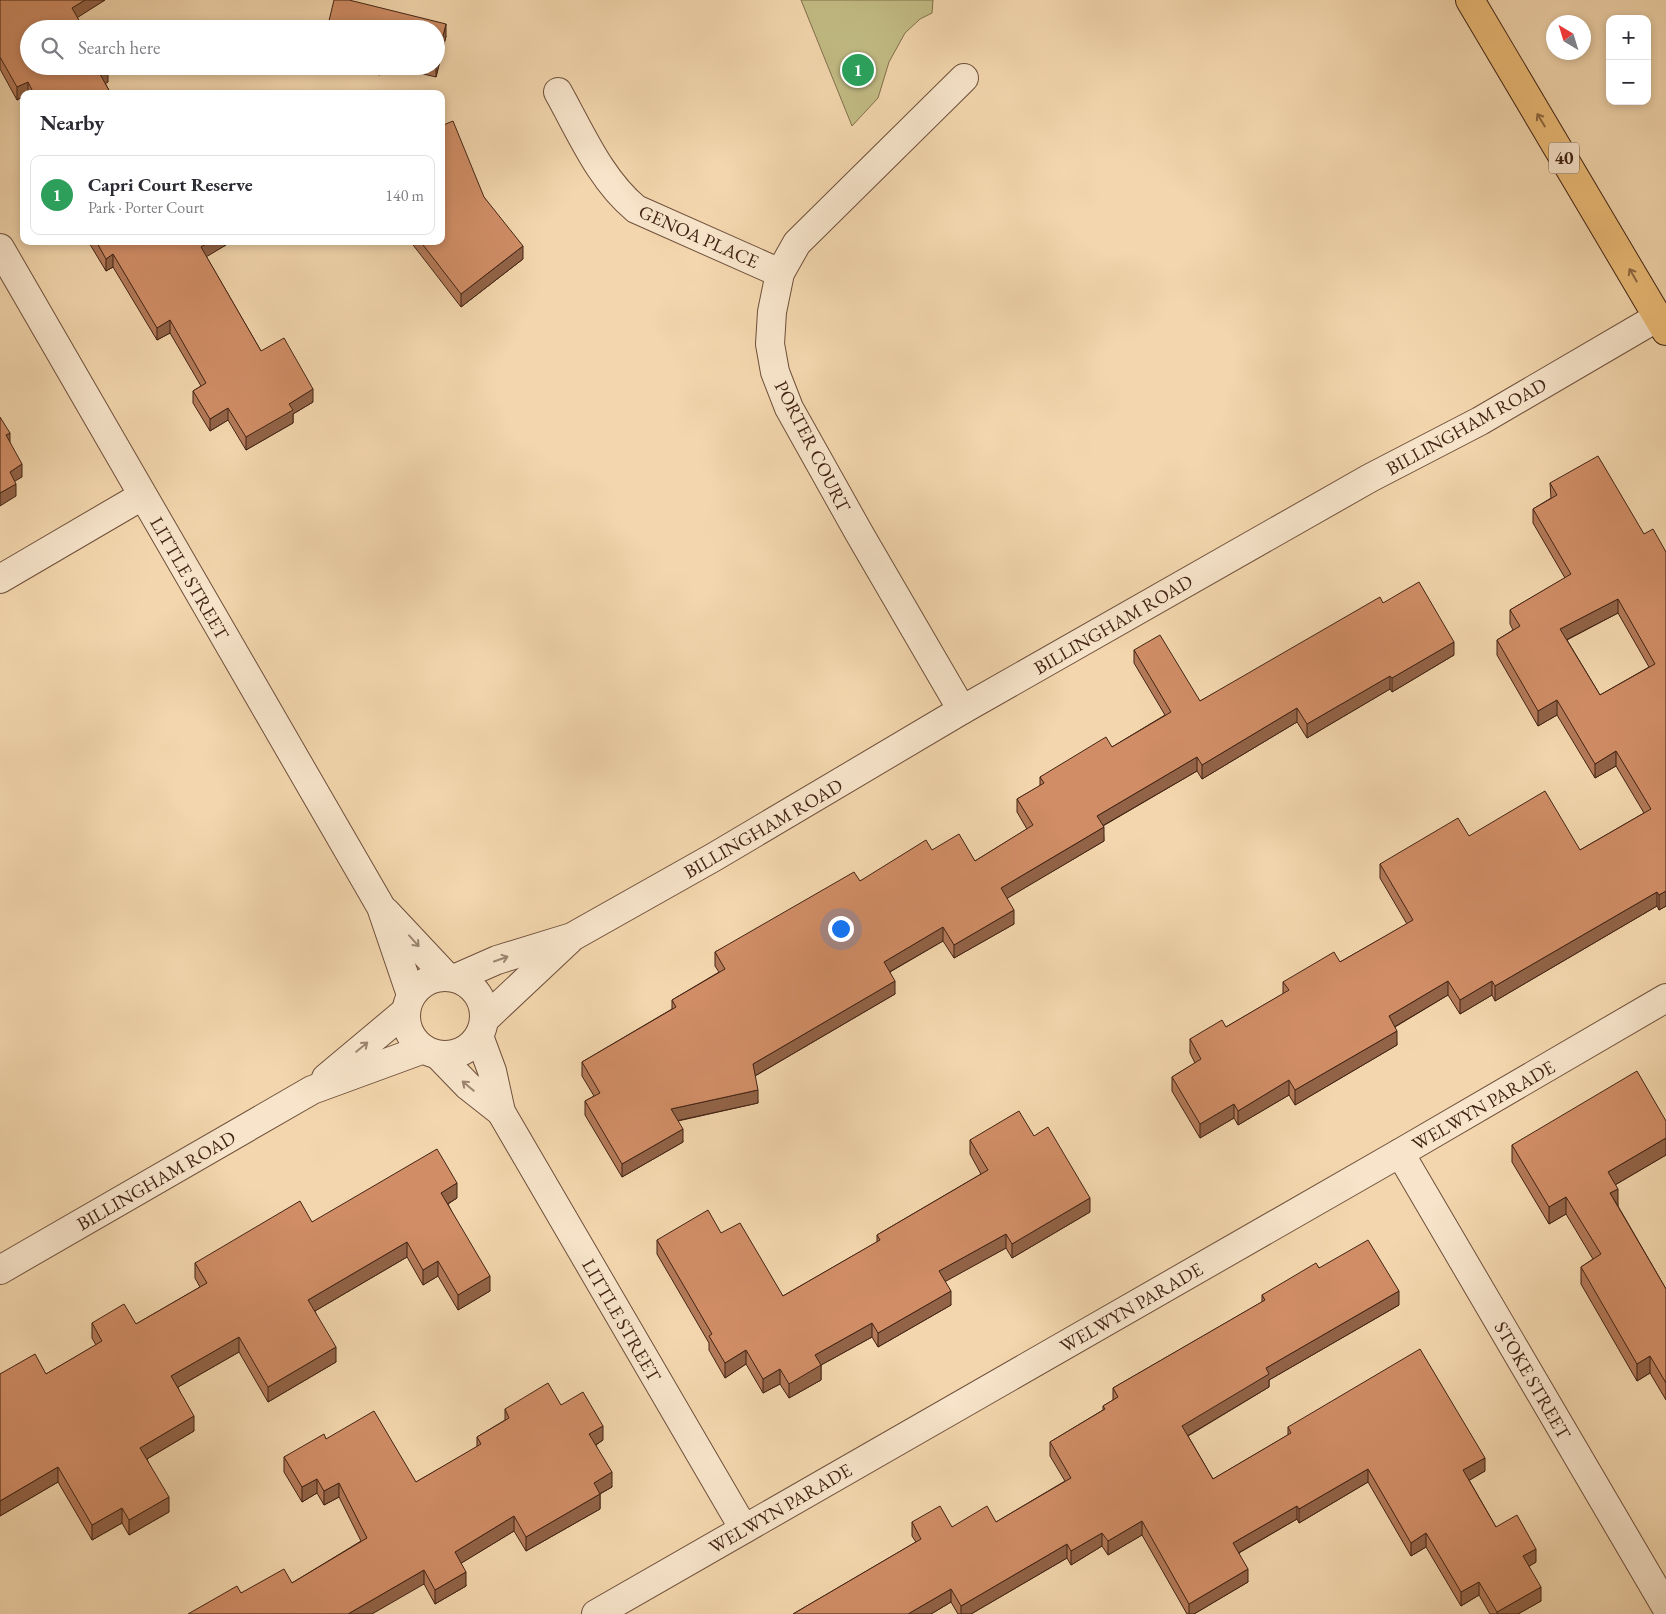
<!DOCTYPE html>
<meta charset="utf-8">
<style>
body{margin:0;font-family:"EB Garamond",serif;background:#f2f2f3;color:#2b2b33}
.controls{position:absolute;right:15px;top:15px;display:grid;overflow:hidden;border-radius:10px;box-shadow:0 2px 8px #0003}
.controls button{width:45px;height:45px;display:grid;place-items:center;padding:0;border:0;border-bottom:1px solid #e1e1e2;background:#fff;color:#2b2b33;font:25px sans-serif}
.compass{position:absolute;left:1546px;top:15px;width:45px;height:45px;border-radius:50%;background:#fff;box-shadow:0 2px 8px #0003;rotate:322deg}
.you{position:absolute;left:840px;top:928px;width:18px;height:18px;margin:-12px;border:4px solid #fff;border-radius:50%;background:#1a73e8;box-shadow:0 0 0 8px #1a73e833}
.badge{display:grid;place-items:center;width:32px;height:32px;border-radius:50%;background:#ea580c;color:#fff;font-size:16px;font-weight:700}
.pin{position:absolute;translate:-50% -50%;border:2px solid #fff;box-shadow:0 1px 5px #0006}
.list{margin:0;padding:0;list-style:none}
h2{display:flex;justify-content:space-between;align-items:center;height:65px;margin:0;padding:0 20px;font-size:21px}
h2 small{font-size:16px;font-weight:400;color:#7c7c81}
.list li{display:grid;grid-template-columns:32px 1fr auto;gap:15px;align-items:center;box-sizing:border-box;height:80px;margin:0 10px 10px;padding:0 10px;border:1px solid #e1e1e2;border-radius:10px}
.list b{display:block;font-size:19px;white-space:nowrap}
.list p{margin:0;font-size:16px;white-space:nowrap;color:#7c7c81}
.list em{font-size:16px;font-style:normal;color:#7c7c81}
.icon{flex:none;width:28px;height:28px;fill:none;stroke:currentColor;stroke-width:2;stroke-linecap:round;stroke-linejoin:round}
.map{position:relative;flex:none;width:1666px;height:1614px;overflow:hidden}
.search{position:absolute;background:#fff;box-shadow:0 2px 8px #0003;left:20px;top:20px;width:425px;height:55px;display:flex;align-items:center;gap:12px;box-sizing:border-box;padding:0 18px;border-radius:28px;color:#7c7c81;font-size:19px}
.panel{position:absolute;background:#fff;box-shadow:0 2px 8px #0003;left:20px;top:90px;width:425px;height:155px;border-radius:10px}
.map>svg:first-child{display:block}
.green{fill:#c2bc85;stroke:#82704d}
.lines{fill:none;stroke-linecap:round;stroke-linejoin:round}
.minor-casing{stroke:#6e503b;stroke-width:30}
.tertiary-casing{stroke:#6e503b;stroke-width:30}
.primary-casing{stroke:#422415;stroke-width:30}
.minor{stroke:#f7e4ca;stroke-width:28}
.tertiary{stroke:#f7e4ca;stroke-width:28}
.primary{stroke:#eabb76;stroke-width:28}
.wall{fill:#b37958;stroke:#422415;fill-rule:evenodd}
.shaded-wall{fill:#926347;stroke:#422415}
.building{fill:#d08d66;stroke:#422415;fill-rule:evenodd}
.oneway{stroke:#8e6841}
.oneway2{stroke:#9c8470}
.labels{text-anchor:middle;stroke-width:5;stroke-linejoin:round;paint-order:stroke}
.shield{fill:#f7e4ca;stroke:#785e4b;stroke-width:1}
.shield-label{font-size:18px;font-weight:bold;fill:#422415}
.street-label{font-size:19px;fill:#422415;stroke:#f7e4ca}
</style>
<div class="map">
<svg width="1666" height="1614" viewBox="0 0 1666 1614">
<rect width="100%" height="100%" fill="#f3d6ad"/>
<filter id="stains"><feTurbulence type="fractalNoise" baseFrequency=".004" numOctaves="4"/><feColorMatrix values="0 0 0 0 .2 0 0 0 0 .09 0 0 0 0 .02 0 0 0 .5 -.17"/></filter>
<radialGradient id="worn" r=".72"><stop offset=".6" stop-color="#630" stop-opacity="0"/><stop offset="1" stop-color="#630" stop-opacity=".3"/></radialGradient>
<polygon class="green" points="801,0 933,0 932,13 920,19 905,33 889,62 878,98 852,126"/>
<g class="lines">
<defs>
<g id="minor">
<path d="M558,92c23,41 42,87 78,117l144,64"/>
<polyline points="0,248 381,907 411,995"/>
<polyline points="0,579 142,496"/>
<polyline points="962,710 859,533 789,408 775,372 770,344 772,312 780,273 797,243 964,78"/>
<polyline points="386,912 446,976"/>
<polyline points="479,1036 492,1071 501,1112 744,1529"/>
<polyline points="438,1055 468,1086 501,1112"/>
<polyline points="1400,1153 1666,1607"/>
<polyline points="596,1614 1400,1153 1666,998"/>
</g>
<g id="tertiary">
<circle cx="445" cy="1016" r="39"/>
<polyline points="456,978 497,960 572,937 714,857 962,710 1370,478 1480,421 1658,317"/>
<polyline points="485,1019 569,940"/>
<polyline points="326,1078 406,1011"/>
<polyline points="0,1270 312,1090 424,1049"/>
</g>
<polyline id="primary" points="1470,0 1666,331"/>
</defs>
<use href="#minor" class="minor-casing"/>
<use href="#tertiary" class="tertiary-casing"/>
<use href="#primary" class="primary-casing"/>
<use href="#minor" class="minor"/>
<use href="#tertiary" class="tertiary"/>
<use href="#primary" class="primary"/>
</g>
<g class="wall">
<polygon points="0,0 105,0 77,17 108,82 105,83 111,94 24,94 24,96 17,100 0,69"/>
<polygon points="446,36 436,77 390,66 436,66"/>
<polygon points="342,66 380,66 380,75"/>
<polygon points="484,197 523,259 461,307 410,241 441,241"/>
<polygon points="88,241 226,241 226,245 206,256 261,351 313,402 293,414 293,423 246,450 228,420 210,431 193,403 193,391 201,386 170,333 157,340 113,267 106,271"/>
<path d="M1550,483l94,51 22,18v354l-7,4 -2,-4 -162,95 -3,-6 -32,19 -12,-19 -53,32 2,18 -102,60 -6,-10 -51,30 -4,-7 -34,20 -28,-47v-14l23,-14 -5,-10v-14l36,-12 57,-33v-12l57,-20 67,-38 -27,-46v-14l89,-28 111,14 64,-37 -28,-47 -21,12 -38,-63 -19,11 -41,-71v-15l16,-10 -3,-6v-14l55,-32 -32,-55v-14l18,-11zM1618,613l31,54 -49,28 -33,-55z"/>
<polygon points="1383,603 1454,655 1392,692 1390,689 1307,738 1297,722 1202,779 1197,771 1103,826 1104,841 1007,898 1014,924 954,958 943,941 890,972 895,994 755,1076 758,1103 678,1121 683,1142 622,1177 585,1115 585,1101 594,1096 582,1076 582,1062 672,1009 672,1000 719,972 715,966 715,952 860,881 932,850 975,861 1027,829 1017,812 1017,799 1040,786 1040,777 1112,747 1165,715 1134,663 1134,650 1200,701"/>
<polygon points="1666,1121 1666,1155 1615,1185 1618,1206 1666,1289 1666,1400 1650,1373 1637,1381 1581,1284 1581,1267 1593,1259 1566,1214 1549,1224 1512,1162 1512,1145"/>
<polygon points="1034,1136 1090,1212 1012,1258 1006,1248 945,1281 951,1305 878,1347 872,1337 821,1365 821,1380 789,1398 780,1384 763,1393 746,1364 725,1378 709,1350 709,1343 657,1254 657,1240 721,1233 783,1296 877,1242 877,1235 981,1174 970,1154 970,1140"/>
<polygon points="457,1198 448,1204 490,1291 458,1310 438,1276 423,1285 407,1257 315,1311 336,1362 268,1402 239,1352 178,1387 194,1431 147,1459 169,1512 129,1535 122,1523 92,1540 58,1482 0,1516 0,1374 46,1374 96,1345 92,1338 92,1323 136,1324 200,1287 195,1278 195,1263 312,1222"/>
<polygon points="1319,1268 1399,1305 1269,1380 1269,1387 1188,1436 1213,1479 1288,1435 1288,1427 1485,1471 1469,1480 1496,1527 1536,1562 1529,1566 1541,1601 1518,1614 1490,1614 1479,1595 1461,1606 1426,1547 1411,1556 1368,1482 1299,1523 1297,1519 1239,1553 1248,1582 1194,1614 1187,1614 1142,1535 1108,1555 1102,1546 1071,1565 1067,1558 971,1614 958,1614 951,1602 931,1614 793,1614 916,1542 912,1536 912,1522 952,1527 996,1522 1065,1481 1050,1456 1050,1442 1103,1410 1103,1406 1113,1400 1113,1388 1262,1302 1262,1295"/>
<polygon points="561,1405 603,1440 596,1445 612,1487 600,1494 600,1509 526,1551 514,1531 461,1563 466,1586 435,1604 424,1584 241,1593 292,1583 361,1541 339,1497 324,1505 317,1493 302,1502 284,1472 284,1457 326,1439 416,1482 477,1447 477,1437 505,1420 505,1409"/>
</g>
<g class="shaded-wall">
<polygon points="85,0 105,0 72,21 72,8"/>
<polygon points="446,24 446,36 436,77 436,64"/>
<polygon points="108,70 108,82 100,87 100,74"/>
<polygon points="28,82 28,94 24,94 24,96 17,100 17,87"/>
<polygon points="210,241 226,241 226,245 201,260 201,247"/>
<polygon points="523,246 523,259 461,307 461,294"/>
<polygon points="113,254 113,267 106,271 106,259"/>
<polygon points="170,320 170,333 157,340 157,328"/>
<polygon points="313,389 313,402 293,414 293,423 246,450 246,437 289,404"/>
<polygon points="228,408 228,420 210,431 210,419"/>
<polygon points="10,433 10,446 6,435"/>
<polygon points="22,464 22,477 10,484 10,472"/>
<polygon points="16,484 16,496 0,506 0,493"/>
<polygon points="1618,599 1618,613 1560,643 1560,629"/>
<polygon points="1454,642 1454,655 1392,692 1392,678"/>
<polygon points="1390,676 1390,689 1307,738 1307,724"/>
<polygon points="1557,700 1557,715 1538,726 1538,711"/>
<polygon points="1297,708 1297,722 1202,779 1202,765"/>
<polygon points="1616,751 1616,766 1595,778 1595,764"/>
<polygon points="1197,757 1197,771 1097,829 1097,816"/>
<polygon points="1104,827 1104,841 1001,902 1001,888"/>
<polygon points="1666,891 1666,906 1659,910 1659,895"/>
<polygon points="1657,892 1657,906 1495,1001 1495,986"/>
<polygon points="1014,910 1014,924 954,958 954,945"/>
<polygon points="943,927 943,941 884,975 884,962"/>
<polygon points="895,981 895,994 753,1077 753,1064"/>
<polygon points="1448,981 1448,995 1389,1030 1389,1016"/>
<polygon points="1492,981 1492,995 1460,1014 1460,1000"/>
<polygon points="1397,1031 1397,1045 1295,1105 1295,1090"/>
<polygon points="1289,1080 1289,1095 1238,1125 1238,1111"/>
<polygon points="758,1090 758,1103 671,1122 671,1109"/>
<polygon points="1234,1104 1234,1118 1200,1138 1200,1124"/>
<polygon points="683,1129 683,1142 622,1177 622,1164"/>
<polygon points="1666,1138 1666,1155 1608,1189 1608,1172"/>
<polygon points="457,1183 457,1198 441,1208 441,1193"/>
<polygon points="1618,1189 1618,1206 1610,1193"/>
<polygon points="1566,1197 1566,1214 1549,1224 1549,1207"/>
<polygon points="1090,1198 1090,1212 1012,1258 1012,1244"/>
<polygon points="1006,1234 1006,1248 939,1285 939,1271"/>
<polygon points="407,1242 407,1257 308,1315 308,1300"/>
<polygon points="438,1261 438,1276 423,1285 423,1270"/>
<polygon points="490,1276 490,1291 458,1310 458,1295"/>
<polygon points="951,1291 951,1305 878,1347 878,1333"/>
<polygon points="1399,1291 1399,1305 1269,1380 1269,1387 1182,1439 1182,1426 1266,1368"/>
<polygon points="872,1323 872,1337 821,1365 821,1380 789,1398 789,1384 815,1355"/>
<polygon points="239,1337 239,1352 171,1391 171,1376"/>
<polygon points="336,1347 336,1362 268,1402 268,1387"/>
<polygon points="746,1350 746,1364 725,1378 725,1363"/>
<polygon points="1650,1356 1650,1373 1637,1381 1637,1364"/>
<polygon points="780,1369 780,1384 763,1393 763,1379"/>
<polygon points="194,1416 194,1431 140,1463 140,1448"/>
<polygon points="603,1426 603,1440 589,1449 589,1434"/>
<polygon points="1485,1458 1485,1471 1463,1484 1463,1470"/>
<polygon points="58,1467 58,1482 0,1516 0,1501"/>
<polygon points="1368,1469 1368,1482 1299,1523 1299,1509"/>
<polygon points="612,1472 612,1487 594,1497 594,1483"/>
<polygon points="317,1479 317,1493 302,1502 302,1487"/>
<polygon points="339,1483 339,1497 324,1505 324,1491"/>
<polygon points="600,1494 600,1509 526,1551 526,1537"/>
<polygon points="169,1497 169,1512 129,1535 129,1520"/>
<polygon points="1297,1506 1297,1519 1233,1556 1233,1543"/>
<polygon points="122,1508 122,1523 92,1540 92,1525"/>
<polygon points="514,1516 514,1531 455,1567 455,1552"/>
<polygon points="1142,1521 1142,1535 1108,1555 1108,1541"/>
<polygon points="1102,1533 1102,1546 1071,1565 1071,1551"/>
<polygon points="1426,1533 1426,1547 1411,1556 1411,1543"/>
<polygon points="1067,1544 1067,1558 971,1614 961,1614 961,1606"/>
<polygon points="1536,1549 1536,1562 1523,1570 1523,1556"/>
<polygon points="1248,1569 1248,1582 1194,1614 1189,1614 1189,1604"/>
<polygon points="424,1570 424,1584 372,1614 348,1614"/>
<polygon points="466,1572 466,1586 435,1604 435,1590"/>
<polygon points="1479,1582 1479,1595 1461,1606 1461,1592"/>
<polygon points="1541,1587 1541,1601 1518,1614 1497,1614 1497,1612"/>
<polygon points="951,1589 951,1602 931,1614 908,1614"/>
</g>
<g class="building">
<polygon points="0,0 85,0 72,8 84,29 29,29 29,66 106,66 108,70 100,74 111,94 34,94 28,82 17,87 0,57"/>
<polygon points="334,0 349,0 446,24 436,64 436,29 327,29"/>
<polygon points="453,121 484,197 523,246 461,294 420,241 441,241 441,126"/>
<polygon points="96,241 210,241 201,247 261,351 284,338 313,389 289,404 293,410 246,437 228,408 210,419 193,391 206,383 170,320 157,328 113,254 106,259"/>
<polygon points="0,417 10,433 6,435 22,464 10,472 16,484 0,493"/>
<path d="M1598,456l46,78 9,-5 13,23v339l-7,4 -2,-3 -162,94 -3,-5 -32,19 -12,-19 -59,35 8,15 -102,59 -6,-10 -51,31 -4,-7 -34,20 -28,-47 29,-18 -11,-20 32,-19 4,7 63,-37 -6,-8 51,-30 6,10 73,-42 -33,-56 78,-46 11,18 76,-45 35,59 71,-41 -35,-58 -21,13 -38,-64 -19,11 -41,-71 23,-14 -10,-16 61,-36 -38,-65 24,-14 -7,-12zM1618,599l37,65 -55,31 -40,-66z"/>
<polygon points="1419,582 1454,642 1392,678 1390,676 1307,724 1297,708 1202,765 1197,757 1097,816 1104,827 1001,888 1014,910 954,945 943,927 884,962 895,981 753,1064 758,1090 671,1109 683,1129 622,1164 585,1101 600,1093 582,1062 676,1007 672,1000 725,969 715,952 854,872 860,881 926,840 932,850 959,834 975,861 1033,825 1017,799 1044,783 1040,777 1106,737 1112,747 1171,712 1134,650 1160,635 1200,701 1380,597 1383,603"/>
<polygon points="1637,1071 1666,1121 1666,1138 1608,1172 1618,1189 1610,1193 1666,1289 1666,1383 1650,1356 1637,1364 1581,1267 1601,1254 1566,1197 1549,1207 1512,1145"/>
<polygon points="1019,1111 1034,1136 1048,1127 1090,1198 1012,1244 1006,1234 939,1271 951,1291 878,1333 872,1323 815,1355 821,1365 789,1384 780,1369 763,1379 746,1350 725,1363 709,1336 712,1334 657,1240 708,1210 721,1233 740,1223 783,1296 880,1240 877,1235 988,1170 970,1140"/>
<polygon points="437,1149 457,1183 441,1193 490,1276 458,1295 438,1261 423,1270 407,1242 308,1300 336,1347 268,1387 239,1337 171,1376 194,1416 140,1448 169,1497 129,1520 122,1508 92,1525 58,1467 0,1501 0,1374 35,1354 46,1374 102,1341 92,1323 124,1304 136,1324 207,1283 195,1263 300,1201 312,1222"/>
<polygon points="1368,1240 1399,1291 1266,1368 1269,1374 1182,1426 1213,1479 1291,1433 1288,1427 1420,1349 1485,1458 1463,1470 1496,1527 1517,1515 1536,1549 1523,1556 1541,1587 1497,1612 1479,1582 1461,1592 1426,1533 1411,1543 1368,1469 1299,1509 1297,1506 1233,1543 1248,1569 1189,1604 1142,1521 1108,1541 1102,1533 1071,1551 1067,1544 961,1606 951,1589 908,1614 793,1614 921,1539 912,1522 940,1506 952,1527 987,1506 996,1522 1071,1478 1050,1442 1105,1409 1103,1406 1118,1397 1113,1388 1265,1300 1262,1295 1316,1263 1319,1268"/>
<polygon points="548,1383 561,1405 583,1392 603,1426 589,1434 612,1472 594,1483 600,1494 526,1537 514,1516 455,1552 466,1572 435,1590 424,1570 348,1614 188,1614 237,1586 241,1593 284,1569 292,1583 367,1538 339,1483 324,1491 317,1479 302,1487 284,1457 324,1434 326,1439 374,1411 416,1482 481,1444 477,1437 509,1418 505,1409"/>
</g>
<defs><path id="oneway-shaft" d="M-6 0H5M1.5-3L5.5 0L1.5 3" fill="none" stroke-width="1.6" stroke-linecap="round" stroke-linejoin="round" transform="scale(1.25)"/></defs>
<g class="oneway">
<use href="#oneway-shaft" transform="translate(1541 120) rotate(-121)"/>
<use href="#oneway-shaft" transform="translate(1633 275) rotate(-120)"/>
</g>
<g class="oneway2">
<use href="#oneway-shaft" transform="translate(414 941) rotate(48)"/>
<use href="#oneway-shaft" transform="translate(501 959) rotate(-19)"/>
<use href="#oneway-shaft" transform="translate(362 1047) rotate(-40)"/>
<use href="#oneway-shaft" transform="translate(468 1086) rotate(-140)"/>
</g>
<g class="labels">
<rect class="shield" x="1549" y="142.5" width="30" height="31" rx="4"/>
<g class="shield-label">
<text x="1564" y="164">40</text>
</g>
<g class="street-label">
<text transform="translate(699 236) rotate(24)" y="7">GENOA PLACE</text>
<text transform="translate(1466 426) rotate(-29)" y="7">BILLINGHAM ROAD</text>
<text transform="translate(813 446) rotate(63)" y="7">PORTER COURT</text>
<text transform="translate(190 578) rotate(60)" y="7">LITTLE STREET</text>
<text transform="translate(1113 624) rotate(-30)" y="7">BILLINGHAM ROAD</text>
<text transform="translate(763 828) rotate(-30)" y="7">BILLINGHAM ROAD</text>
<text transform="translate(1483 1105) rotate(-30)" y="7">WELWYN PARADE</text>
<text transform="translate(156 1180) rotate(-30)" y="7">BILLINGHAM ROAD</text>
<text transform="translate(1131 1307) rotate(-30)" y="7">WELWYN PARADE</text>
<text transform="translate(622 1320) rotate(60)" y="7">LITTLE STREET</text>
<text transform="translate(1533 1380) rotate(60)" y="7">STOKE STREET</text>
<text transform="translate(780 1508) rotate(-30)" y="7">WELWYN PARADE</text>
</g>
</g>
<rect width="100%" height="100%" filter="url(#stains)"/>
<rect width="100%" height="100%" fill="url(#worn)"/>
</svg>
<div class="controls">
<button>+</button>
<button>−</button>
</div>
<svg class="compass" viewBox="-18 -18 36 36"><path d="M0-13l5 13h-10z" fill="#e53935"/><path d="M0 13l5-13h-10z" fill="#7c7c81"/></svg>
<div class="you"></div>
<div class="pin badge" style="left:858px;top:70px;background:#2e9e5b">1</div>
<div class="search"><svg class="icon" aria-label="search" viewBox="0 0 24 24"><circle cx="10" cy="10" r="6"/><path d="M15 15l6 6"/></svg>Search here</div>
<section class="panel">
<h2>Nearby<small></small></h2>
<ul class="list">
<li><span class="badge" style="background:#2e9e5b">1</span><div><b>Capri Court Reserve</b><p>Park · Porter Court</p></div><em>140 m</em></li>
</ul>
</section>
</div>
